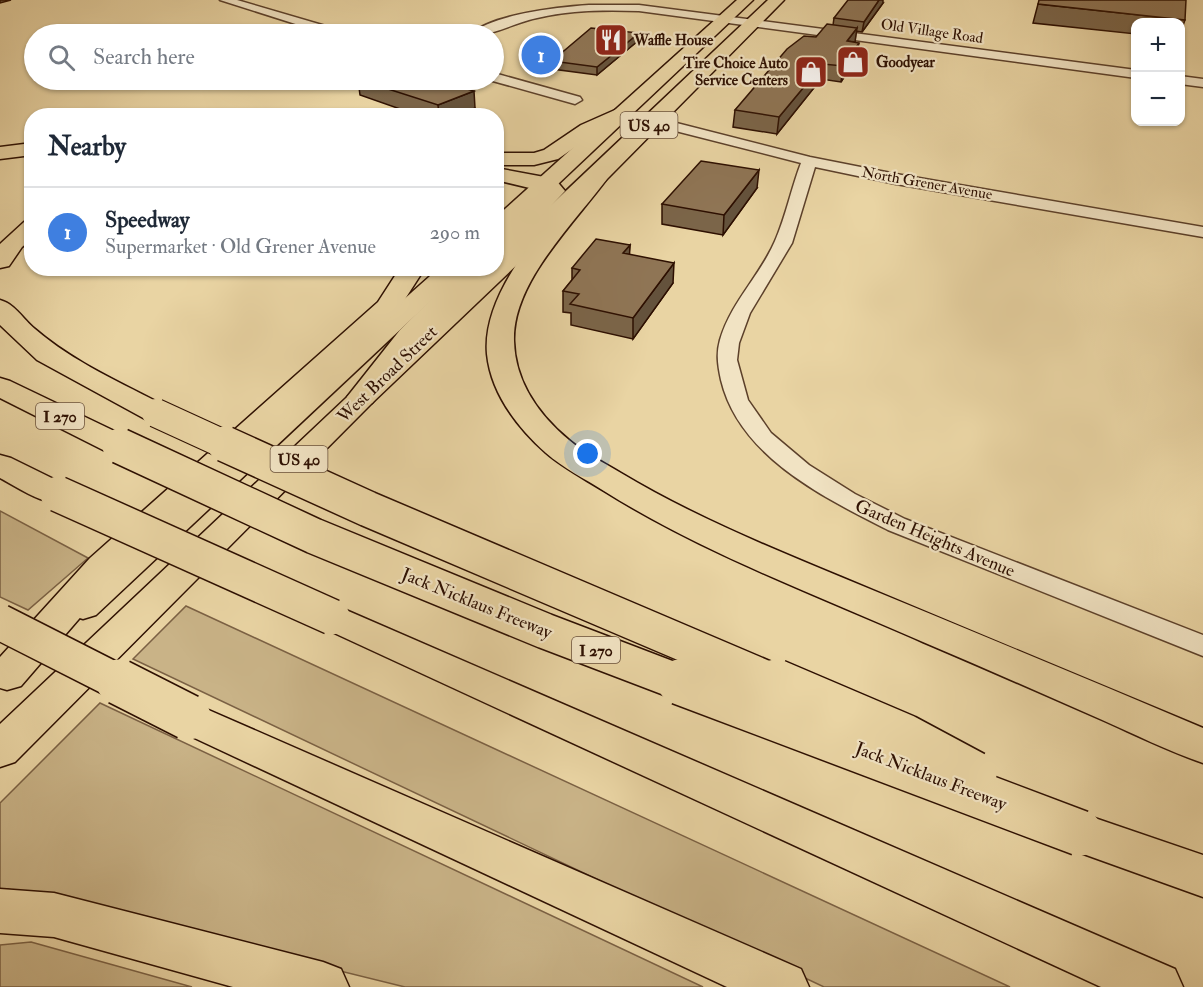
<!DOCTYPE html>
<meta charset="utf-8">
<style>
body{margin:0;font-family:"IM FELL Double Pica",serif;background:#f6f6f7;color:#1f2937}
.controls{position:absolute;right:18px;top:18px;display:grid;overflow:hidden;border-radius:12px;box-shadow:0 2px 4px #0004}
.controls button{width:54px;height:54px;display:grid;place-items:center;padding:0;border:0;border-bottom:2px solid #e0e1e3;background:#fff;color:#1f2937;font:30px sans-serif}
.you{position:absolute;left:588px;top:454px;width:21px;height:21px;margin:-15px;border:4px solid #fff;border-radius:50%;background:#1a73e8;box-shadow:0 0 0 9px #1a73e833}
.badge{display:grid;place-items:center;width:39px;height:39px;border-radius:50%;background:#111827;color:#fff;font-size:20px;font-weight:700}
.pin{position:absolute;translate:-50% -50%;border:3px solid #fff;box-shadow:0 2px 6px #0006}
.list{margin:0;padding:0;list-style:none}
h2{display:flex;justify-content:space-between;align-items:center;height:78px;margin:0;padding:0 24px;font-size:26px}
h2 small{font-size:20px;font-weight:400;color:#747a83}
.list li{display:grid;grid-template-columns:39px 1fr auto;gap:18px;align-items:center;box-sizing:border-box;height:90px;padding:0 24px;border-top:2px solid #e0e1e3}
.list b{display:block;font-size:22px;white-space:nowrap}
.list p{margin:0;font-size:20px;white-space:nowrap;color:#747a83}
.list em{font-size:20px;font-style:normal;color:#747a83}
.icon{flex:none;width:33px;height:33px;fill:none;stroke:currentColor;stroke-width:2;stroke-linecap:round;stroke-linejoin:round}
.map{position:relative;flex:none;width:1203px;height:987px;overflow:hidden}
.search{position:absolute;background:#fff;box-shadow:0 2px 4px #0004;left:24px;top:24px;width:480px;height:66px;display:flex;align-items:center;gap:15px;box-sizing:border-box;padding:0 21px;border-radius:33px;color:#747a83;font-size:22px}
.panel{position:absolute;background:#fff;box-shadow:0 2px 4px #0004;left:24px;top:108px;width:480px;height:168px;border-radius:24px}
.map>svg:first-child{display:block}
.green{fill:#c9b387;stroke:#7b6144;stroke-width:1.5}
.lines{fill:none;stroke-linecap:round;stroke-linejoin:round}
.minor-casing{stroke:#5c402a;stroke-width:3}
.primary-casing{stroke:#2d0f01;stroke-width:3}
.motorway-casing{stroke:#2d0f01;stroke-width:3}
.minor{fill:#f1e3c3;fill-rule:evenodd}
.primary{fill:#e9d4a3;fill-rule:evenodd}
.motorway{fill:#e9d4a3;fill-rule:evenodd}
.motorway-bridge-far2-casing{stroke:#2d0f01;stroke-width:30;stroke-linecap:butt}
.motorway-bridge-far1-casing{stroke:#2d0f01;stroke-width:38;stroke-linecap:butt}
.motorway-bridge-casing{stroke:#2d0f01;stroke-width:48;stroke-linecap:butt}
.motorway-bridge-far2{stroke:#e9d4a3;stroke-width:28}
.motorway-bridge-far1{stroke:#e9d4a3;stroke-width:35}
.motorway-bridge{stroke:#e9d4a3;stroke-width:45}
.wall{fill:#7b6549;stroke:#2d0f01;stroke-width:1.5}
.shaded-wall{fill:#64523c;stroke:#2d0f01;stroke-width:1.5}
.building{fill:#8f7555;stroke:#2d0f01;stroke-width:1.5}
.labels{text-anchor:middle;stroke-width:4.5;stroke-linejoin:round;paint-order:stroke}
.far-street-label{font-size:15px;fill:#2d0f01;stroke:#f1e3c3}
.far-poi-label{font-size:15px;font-weight:bold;fill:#2d0f01;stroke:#f1e3c3;text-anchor:start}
.shield{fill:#f1e3c3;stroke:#684f3b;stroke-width:1.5}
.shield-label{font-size:16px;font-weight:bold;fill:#2d0f01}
.street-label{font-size:18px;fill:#2d0f01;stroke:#f1e3c3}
</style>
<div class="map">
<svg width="1203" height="987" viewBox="0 0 1203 987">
<rect width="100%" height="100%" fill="#e9d4a3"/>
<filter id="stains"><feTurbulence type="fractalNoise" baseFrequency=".00333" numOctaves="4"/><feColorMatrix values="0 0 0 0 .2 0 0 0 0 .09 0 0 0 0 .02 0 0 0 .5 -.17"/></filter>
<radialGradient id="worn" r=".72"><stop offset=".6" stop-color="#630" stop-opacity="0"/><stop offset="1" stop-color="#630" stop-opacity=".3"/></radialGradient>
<g class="green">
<polygon points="0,511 88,558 28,610 0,597"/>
<polygon points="186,606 1010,987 824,987 133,659"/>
<polygon points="100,703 703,987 405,987 8,889 0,889 0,803"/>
<polygon points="31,942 192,987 0,987 0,945"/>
</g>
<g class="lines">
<defs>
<g id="minor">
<polygon points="220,0 237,0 329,27 342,34 327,34"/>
<path d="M589,5h50l497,65v8l-497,-67c-34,-1 -68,-1 -102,7 -22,4 -44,19 -66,16 22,-20 89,-27 118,-29z"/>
<polygon points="494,73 580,97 582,100 575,104 489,80 494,80"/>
<polygon points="1180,76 1203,79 1203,87 1180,84"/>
<path d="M653,117l157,40 86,17 307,53v10l-307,-53 -81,-17 -23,76 -42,70 -11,30 -2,17 11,40 23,33 38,32 46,29 50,25 298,116v21l-315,-126c-65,-33 -149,-74 -167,-150 -3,-14 -5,-26 -1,-40 11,-38 40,-64 55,-99 11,-25 16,-52 26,-78l-153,-39 -2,-3 2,-3z"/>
</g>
<g id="primary">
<polygon points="737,0 753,0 504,235 496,237 496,217"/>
<polygon points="768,0 784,0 609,177 372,403 15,762 0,767 0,724 484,268 496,268 496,257"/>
<polygon points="439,268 466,268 96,615 83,619 70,615 64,606 70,597"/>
</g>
<g id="motorway">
<polygon points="624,106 631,108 634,112 631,116 595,133 558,159 534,165 496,165 496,153 534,153 544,150 581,125"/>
<polygon points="32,143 32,155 0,159 0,147"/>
<path d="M601,166l8,1 3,5c-33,47 -100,108 -98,169 1,41 25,74 55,99 15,13 34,22 52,33 70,42 145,73 220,104 121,50 242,100 362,151v35c-35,-12 -69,-29 -103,-44 -59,-26 -118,-52 -177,-77 -107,-47 -220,-89 -319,-151 -19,-12 -41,-23 -58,-38 -29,-26 -55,-60 -59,-99 -6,-66 68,-139 106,-187z"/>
<polygon points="496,168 555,179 565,191 505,255 496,257 496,236 542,191 496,180"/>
<polygon points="32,220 32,239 22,247 9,266 0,268 0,244 24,222"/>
<polygon points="400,268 425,268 396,313 116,576 21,686 7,690 0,688 0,657 90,558 378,302"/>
<polygon points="463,268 490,268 420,342 372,403 362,406 352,403 347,397 400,330"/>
<path d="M0,300c15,4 23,19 35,29 38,33 87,54 132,78l4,6 -4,6 -11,3 -11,-3 -108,-59 -37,-35z"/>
<polygon points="0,378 10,381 131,439 136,446 131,453 120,455 109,453 0,398"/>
<path d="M0,455l11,3 59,29 5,7 -5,7c-25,7 -49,-12 -70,-23z"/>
<polygon points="332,604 1175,969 1183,987 1101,987 319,626 313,617 319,608"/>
<polygon points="188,701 801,969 809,987 727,987 173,728 167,717 173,706"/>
<polygon points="1080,813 1203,855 1203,897 1064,847 1057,833 1064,819"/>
<polygon points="0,889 54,893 323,962 341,969 349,987 233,987 54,937 0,933"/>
</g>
</defs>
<use href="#minor" class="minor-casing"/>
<use href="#primary" class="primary-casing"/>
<use href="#motorway" class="motorway-casing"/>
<use href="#minor" class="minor"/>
<use href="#primary" class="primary"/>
<use href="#motorway" class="motorway"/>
<defs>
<polyline id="motorway-bridge-far2" points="156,413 228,446"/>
<g id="motorway-bridge-far1">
<polyline points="225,444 368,509 779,684"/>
<polyline points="120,446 314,536 545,631 684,684"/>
<polyline points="58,494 332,617"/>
<polyline points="0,622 122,684"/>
</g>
<g id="motorway-bridge">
<polyline points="119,682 188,717"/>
<polyline points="680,682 1080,833"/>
<polyline points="776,682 905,737 974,774"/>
</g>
</defs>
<use href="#motorway-bridge-far2" class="motorway-bridge-far2-casing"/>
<use href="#motorway-bridge-far1" class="motorway-bridge-far1-casing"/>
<use href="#motorway-bridge" class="motorway-bridge-casing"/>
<use href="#motorway-bridge-far2" class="motorway-bridge-far2"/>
<use href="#motorway-bridge-far1" class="motorway-bridge-far1"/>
<use href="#motorway-bridge" class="motorway-bridge"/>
</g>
<g class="wall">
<polygon points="883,3 862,32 856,31 855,42 856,58 841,82 821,79 777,134 733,127 735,110 816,37 833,25 834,18"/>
<polygon points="1038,4 1185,20 1180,34 1180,22 1136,22 1136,34 1033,23"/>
<polygon points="639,40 597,75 552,69 552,61"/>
<polygon points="358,80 437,80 475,108 456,116 420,116 360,95"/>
<polygon points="757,188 723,235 662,224 662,204"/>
<polygon points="630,245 629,254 673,283 633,339 571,325 571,313 563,312 563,291 572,280 572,268"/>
</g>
<g class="shaded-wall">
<polygon points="0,0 11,0 0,3"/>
<polygon points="879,0 883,0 883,3 862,32 864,22"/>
<polygon points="857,28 855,42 847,41"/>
<polygon points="639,33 639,40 597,75 597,67"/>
<polygon points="859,43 856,58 841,82 843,66"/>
<polygon points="823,64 821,79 777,134 779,117"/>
<polygon points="474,91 475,108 456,116 439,116 438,105"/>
<polygon points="759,170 757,188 723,235 724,215"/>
<polygon points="630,245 629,265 623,253"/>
<polygon points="674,263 673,283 633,339 633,318"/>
</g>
<g class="building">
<polygon points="848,0 879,0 864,22 834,18"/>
<polygon points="1039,0 1186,0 1185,20 1038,4"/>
<polygon points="827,24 857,28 847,41 859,43 843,66 823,64 779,117 735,110 787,49 804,36 816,37"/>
<polygon points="591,28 639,33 597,67 552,61"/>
<polygon points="360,80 437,80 474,91 438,105"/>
<polygon points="701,161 759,170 724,215 662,204"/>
<polygon points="596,239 630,245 623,253 674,263 633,318 570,304 579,294 563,291 580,270 572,268"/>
</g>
<defs>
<symbol id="restaurant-square" viewBox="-11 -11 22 22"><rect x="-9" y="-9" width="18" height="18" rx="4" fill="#8f2418" stroke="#f1e3c3"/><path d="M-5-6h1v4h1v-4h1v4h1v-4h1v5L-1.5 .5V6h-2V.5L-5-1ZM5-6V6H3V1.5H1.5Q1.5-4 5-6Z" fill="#fff"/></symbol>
<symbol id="shop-square" viewBox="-11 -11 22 22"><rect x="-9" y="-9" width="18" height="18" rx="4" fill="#8f2418" stroke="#f1e3c3"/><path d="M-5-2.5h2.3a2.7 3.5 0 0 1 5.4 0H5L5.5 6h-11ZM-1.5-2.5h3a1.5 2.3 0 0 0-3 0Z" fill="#fff"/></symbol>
</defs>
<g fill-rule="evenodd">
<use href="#restaurant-square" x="592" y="21" width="38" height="38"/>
<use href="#shop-square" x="834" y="43" width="38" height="38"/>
<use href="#shop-square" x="792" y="53" width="38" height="38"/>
</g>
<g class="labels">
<g class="far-street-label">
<text transform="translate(932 31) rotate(8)" y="5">Old Village Road</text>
<text transform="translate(927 183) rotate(10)" y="5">North Grener Avenue</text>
</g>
<g class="far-poi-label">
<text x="634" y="45">Waffle House</text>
<text x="876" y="67">Goodyear</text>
<text x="788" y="68" text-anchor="end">Tire Choice Auto<tspan x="788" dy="17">Service Centers</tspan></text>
</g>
<g class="shield">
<rect x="620.5" y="112" width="57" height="26" rx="4.5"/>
<rect x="36" y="403" width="48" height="26" rx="4.5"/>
<rect x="270.5" y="446" width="57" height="26" rx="4.5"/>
<rect x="572" y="637" width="48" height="26" rx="4.5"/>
</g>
<g class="shield-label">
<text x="649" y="131">US 40</text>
<text x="60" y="422">I 270</text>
<text x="299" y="465">US 40</text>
<text x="596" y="656">I 270</text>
</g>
<g class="street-label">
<text transform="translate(387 374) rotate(-44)" y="6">West Broad Street</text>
<text transform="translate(935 538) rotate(23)" y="6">Garden Heights Avenue</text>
<text transform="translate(477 603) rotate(22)" y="6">Jack Nicklaus Freeway</text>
<text transform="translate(931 776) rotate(21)" y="6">Jack Nicklaus Freeway</text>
</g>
</g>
<rect width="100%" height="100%" filter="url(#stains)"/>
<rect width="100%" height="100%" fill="url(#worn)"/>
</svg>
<div class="controls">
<button>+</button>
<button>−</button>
</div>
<div class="you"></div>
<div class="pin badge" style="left:541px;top:55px;background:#3f7fe0">1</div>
<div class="search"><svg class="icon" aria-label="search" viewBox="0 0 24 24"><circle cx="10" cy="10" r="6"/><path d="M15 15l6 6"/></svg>Search here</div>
<section class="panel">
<h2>Nearby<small></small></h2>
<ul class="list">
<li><span class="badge" style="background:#3f7fe0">1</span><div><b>Speedway</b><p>Supermarket · Old Grener Avenue</p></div><em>290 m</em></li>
</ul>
</section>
</div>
